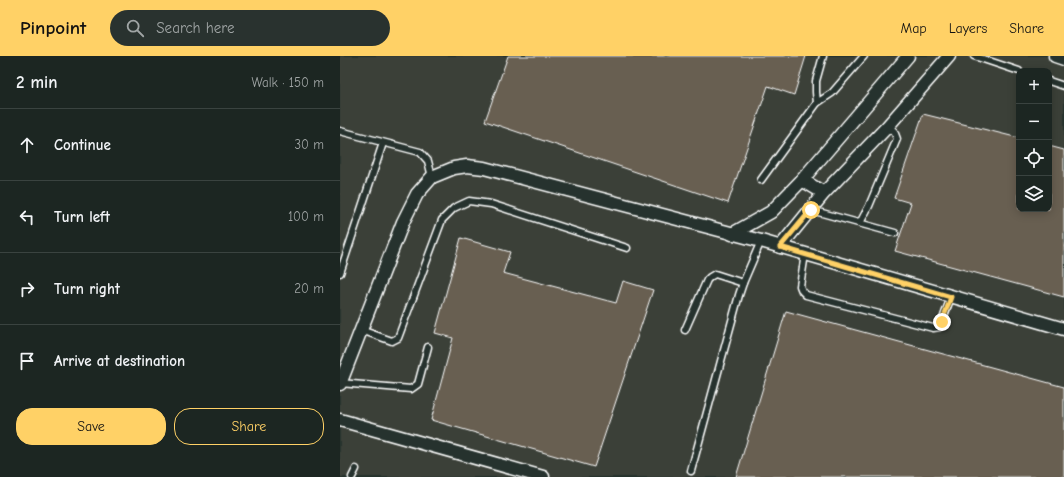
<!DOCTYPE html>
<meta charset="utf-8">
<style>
body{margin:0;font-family:"Comic Neue",sans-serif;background:#29322f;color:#f1f3f6}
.controls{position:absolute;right:12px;top:12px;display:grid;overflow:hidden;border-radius:8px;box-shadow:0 2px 10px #0003}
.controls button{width:36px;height:36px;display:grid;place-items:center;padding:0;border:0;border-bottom:1px solid #3a4340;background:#1c2622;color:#f1f3f6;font:20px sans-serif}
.stop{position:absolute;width:12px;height:12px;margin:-9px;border:3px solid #ffd166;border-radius:50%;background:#fff}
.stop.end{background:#ffd166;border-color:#fff;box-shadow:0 1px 4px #0008}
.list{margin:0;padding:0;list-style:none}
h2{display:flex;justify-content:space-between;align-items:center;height:52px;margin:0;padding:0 16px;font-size:17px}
h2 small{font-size:13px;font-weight:400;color:#a0a5a5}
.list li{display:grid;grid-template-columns:26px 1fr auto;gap:12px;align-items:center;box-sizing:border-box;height:72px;padding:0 16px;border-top:1px solid #3a4340}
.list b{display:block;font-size:15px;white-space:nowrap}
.list em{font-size:13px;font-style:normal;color:#a0a5a5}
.actions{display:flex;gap:8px;padding:12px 16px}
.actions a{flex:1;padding:9px 0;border:1px solid #ffd166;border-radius:16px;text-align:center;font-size:14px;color:#ffd166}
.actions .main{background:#ffd166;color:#111}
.icon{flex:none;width:22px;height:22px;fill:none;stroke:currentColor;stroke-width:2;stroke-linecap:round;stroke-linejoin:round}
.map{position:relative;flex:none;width:724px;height:421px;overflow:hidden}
header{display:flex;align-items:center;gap:24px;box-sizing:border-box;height:56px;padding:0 20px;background:#ffd166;color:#111}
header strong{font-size:19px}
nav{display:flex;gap:22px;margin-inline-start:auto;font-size:14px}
.search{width:280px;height:36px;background:#29322f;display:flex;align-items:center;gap:10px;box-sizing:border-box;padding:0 14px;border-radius:22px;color:#a0a5a5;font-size:15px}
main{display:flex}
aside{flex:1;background:#1c2622}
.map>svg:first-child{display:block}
.built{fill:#3a4038;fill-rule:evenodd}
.building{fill:#675e51;stroke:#fff}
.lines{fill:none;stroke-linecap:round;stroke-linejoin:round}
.lane-casing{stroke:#fff;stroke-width:9}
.street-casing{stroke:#fff;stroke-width:15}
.lane{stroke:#26332d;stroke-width:6}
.street{stroke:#26332d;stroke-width:12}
.route{stroke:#ffd166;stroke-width:5}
</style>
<header>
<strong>Pinpoint</strong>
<div class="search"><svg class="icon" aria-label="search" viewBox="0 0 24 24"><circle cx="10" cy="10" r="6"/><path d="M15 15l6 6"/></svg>Search here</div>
<nav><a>Map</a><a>Layers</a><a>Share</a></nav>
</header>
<main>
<aside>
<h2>2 min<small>Walk · 150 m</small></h2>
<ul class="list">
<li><svg class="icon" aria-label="ahead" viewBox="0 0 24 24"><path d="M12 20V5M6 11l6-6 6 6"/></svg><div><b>Continue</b></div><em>30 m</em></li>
<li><svg class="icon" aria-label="left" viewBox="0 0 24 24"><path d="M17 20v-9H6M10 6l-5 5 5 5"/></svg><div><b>Turn left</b></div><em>100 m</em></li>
<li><svg class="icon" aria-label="right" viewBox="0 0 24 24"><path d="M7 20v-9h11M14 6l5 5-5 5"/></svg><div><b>Turn right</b></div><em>20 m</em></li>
<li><svg class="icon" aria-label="arrive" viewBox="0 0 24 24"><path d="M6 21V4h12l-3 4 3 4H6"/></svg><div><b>Arrive at destination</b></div></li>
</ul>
<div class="actions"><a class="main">Save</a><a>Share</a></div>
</aside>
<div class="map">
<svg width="724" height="421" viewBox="0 0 724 421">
<rect width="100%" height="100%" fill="#26332d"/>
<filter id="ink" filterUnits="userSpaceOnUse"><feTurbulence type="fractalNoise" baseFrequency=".025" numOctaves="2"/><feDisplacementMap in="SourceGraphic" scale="8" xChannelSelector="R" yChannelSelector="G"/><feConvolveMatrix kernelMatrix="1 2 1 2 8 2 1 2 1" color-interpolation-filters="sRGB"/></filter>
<g filter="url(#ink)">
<path class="built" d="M0,0h724v421h-724zM679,15h30v138h-30z"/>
<g class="building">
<polygon points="168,0 466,0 454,39 428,30 388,147 145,65"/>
<polygon points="583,58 679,82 679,153 709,153 709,90 724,94 724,241 555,195 571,147 554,142"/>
<polygon points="121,182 170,196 163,217 276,247 283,225 313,234 254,411 91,364 113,282 95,277"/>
<polygon points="446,255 724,331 724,421 396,421"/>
</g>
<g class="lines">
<defs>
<g id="lane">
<polyline points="483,0 476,25 476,36 477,47 492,37 524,0"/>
<polyline points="634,0 679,15"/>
<polyline points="709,25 724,30"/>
<polyline points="0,75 80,96 88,105 92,121"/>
<polyline points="421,124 477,47"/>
<polyline points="471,154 555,177"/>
<polyline points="520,167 529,150 557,83 554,75 547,71"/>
<polyline points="465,198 460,230 462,235 466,239 593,272 600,271 611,241"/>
<polyline points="0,217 43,87"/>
<polyline points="21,274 52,285 58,282 102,164 114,152 129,145 151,148 287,192"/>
<polyline points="345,274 367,224 370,221 375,218 403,227 421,185"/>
<polyline points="0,327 71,333 78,328 88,291"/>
<polyline points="351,415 399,239 403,227"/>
<polyline points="12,421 16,413"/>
</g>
<g id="street">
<polyline points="715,0 724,3"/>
<polyline points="462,124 484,137"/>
<polyline points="392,178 431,156 462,124 568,0"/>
<polyline points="440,191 484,137 547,71 609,0"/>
<polyline points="0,328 63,166 77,138 92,121 114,112 127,110 144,112 421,185 724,273"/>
<polyline points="0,364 203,421"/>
</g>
</defs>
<use href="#lane" class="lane-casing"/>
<use href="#street" class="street-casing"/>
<use href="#lane" class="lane"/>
<use href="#street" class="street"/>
</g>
</g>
<g class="lines" filter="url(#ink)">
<polyline class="route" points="471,154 440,191 611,241 602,266"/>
</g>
</svg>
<div class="controls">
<button>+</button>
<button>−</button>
<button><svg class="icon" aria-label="locate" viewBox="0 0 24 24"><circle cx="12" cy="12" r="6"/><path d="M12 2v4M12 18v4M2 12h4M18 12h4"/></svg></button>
<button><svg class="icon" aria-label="layers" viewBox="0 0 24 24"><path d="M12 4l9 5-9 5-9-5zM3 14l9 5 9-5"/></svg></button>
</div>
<div class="stop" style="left:471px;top:154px"></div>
<div class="stop end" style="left:602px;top:266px"></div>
</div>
</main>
